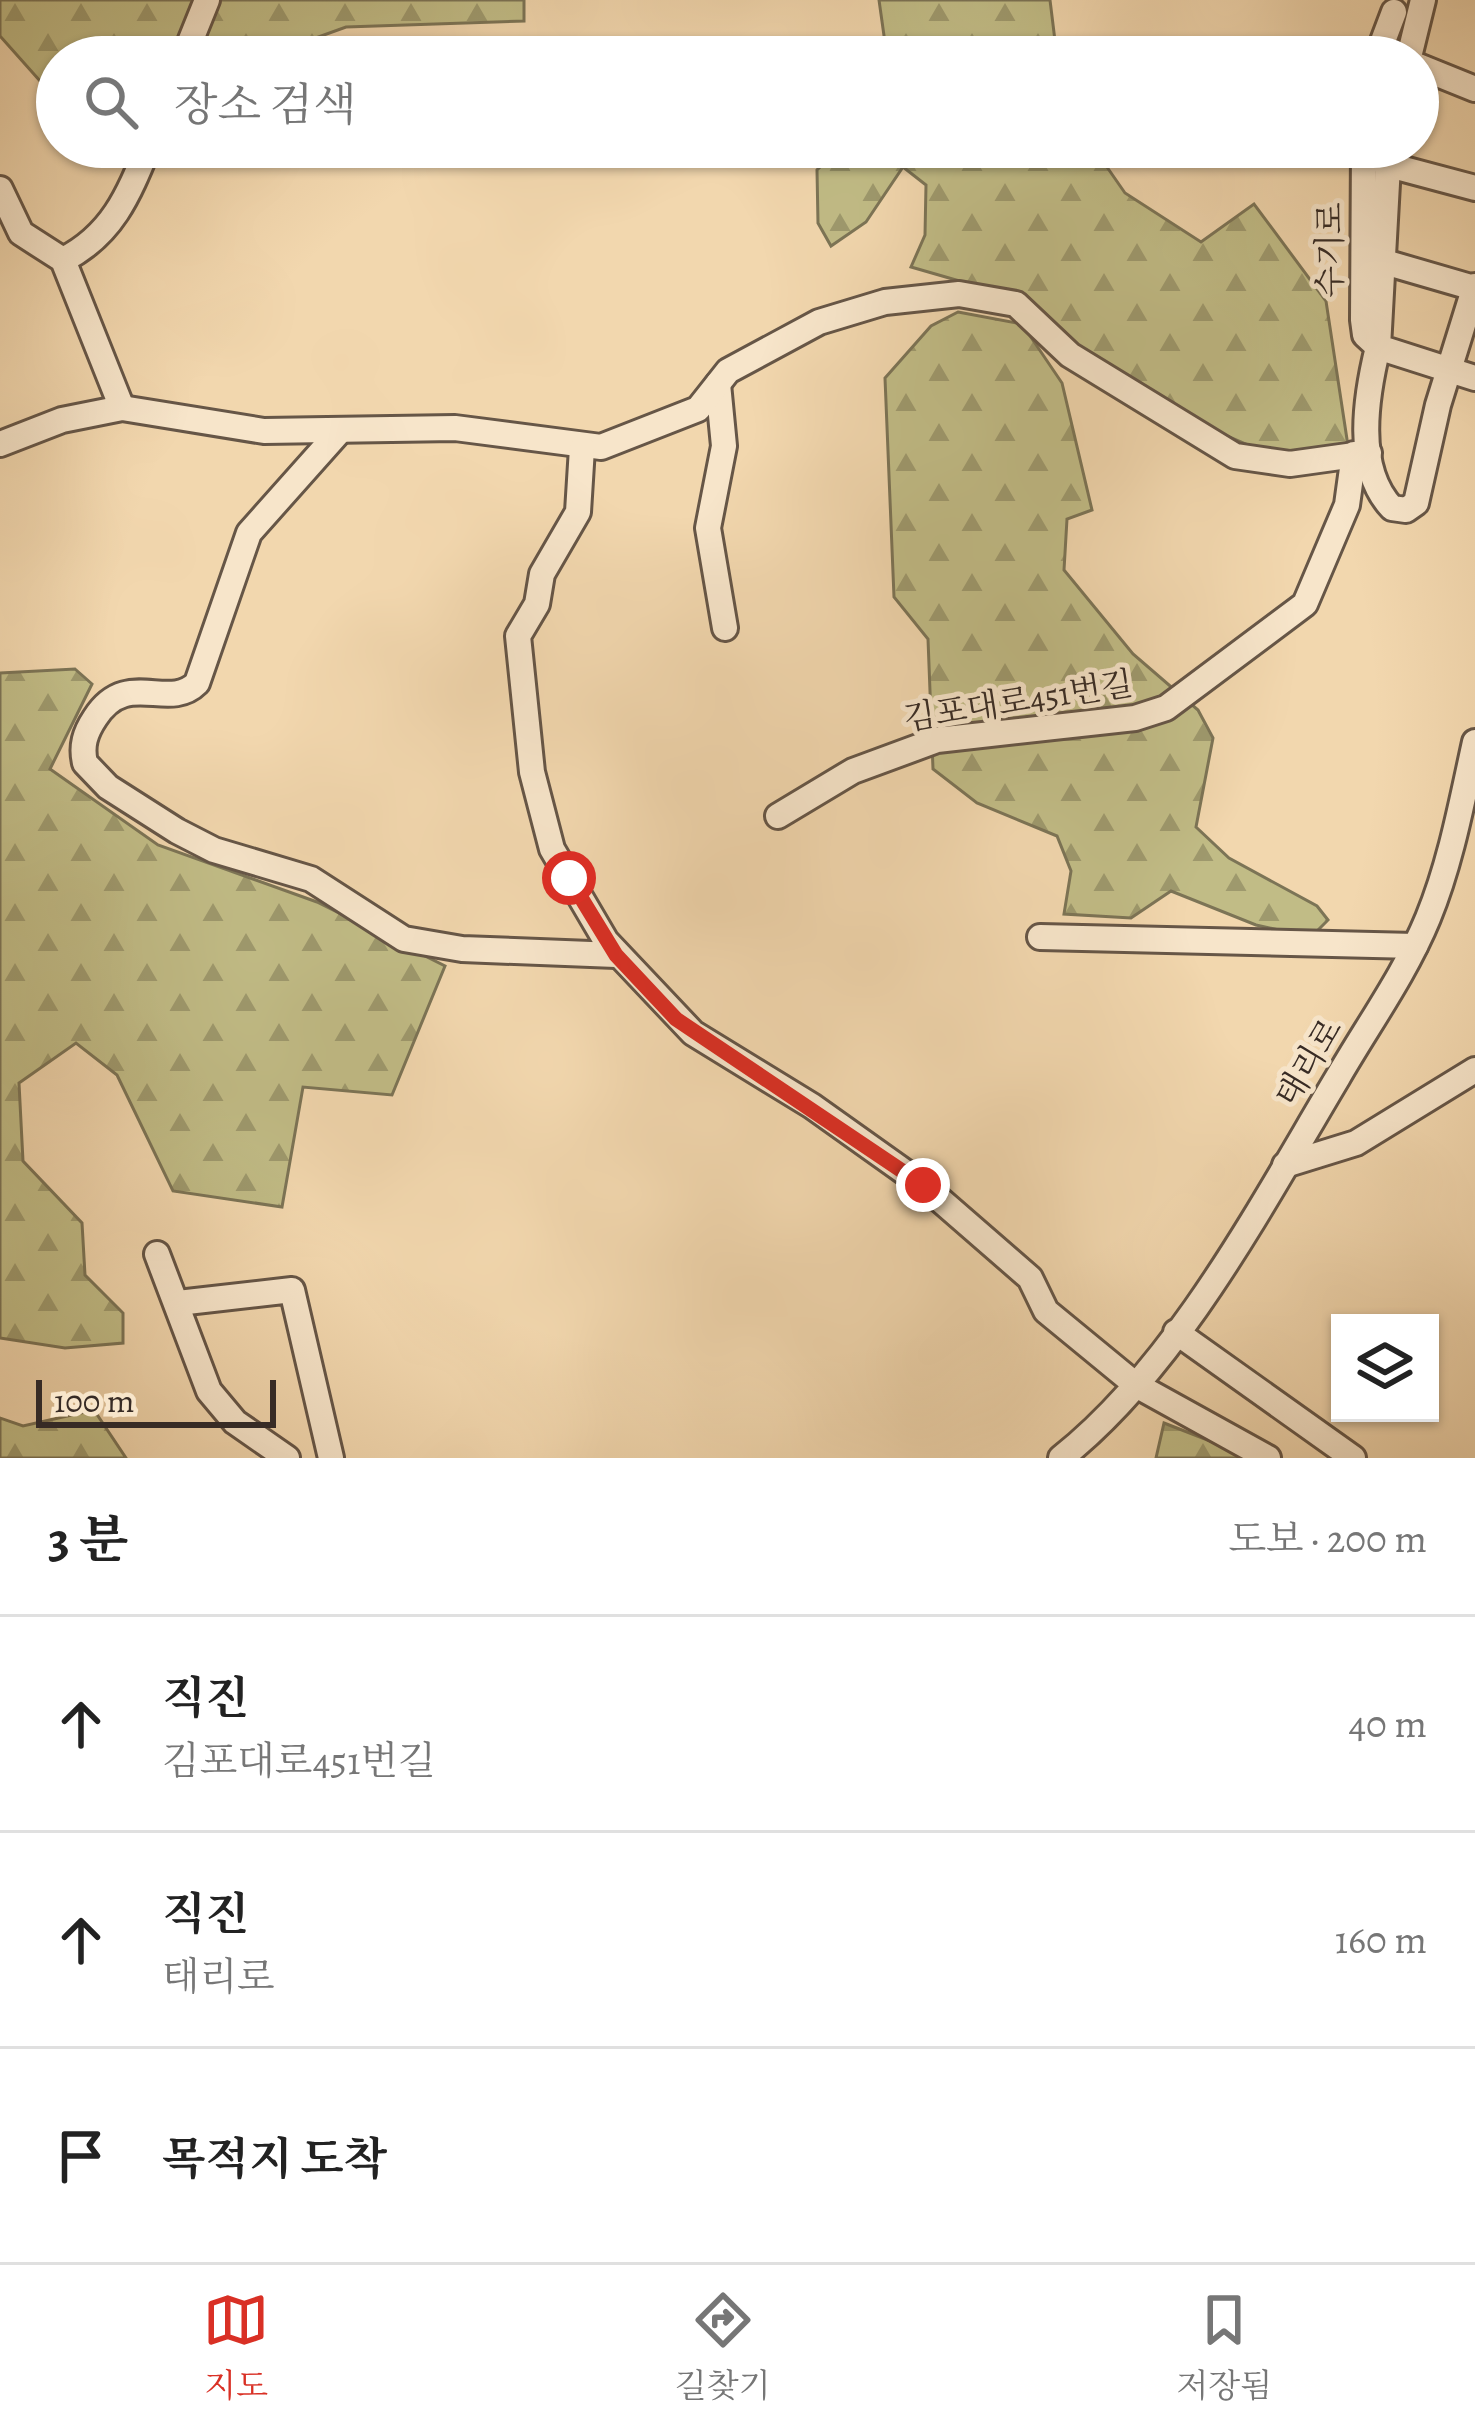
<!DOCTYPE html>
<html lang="ko">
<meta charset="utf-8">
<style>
body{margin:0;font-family:Alegreya,"Noto Serif KR",serif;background:#f2f2f2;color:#222}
.controls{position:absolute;right:36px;bottom:36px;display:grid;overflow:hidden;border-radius:0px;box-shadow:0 3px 9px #0004}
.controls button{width:108px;height:108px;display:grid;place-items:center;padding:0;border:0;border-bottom:3px solid #e0e0e0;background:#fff;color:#222;font:60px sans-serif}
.scale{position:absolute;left:36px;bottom:30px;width:240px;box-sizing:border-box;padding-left:12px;border:6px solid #372b25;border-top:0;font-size:33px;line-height:42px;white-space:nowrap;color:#372b25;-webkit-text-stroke:9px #f7e5ca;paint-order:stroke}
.stop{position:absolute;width:36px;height:36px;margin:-27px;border:9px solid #d93025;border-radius:50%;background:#fff}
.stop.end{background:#d93025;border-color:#fff;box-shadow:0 3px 12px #0008}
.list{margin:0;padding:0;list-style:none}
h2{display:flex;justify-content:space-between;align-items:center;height:156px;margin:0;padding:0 48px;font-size:51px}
h2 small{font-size:39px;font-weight:400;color:#767676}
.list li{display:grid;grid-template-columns:78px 1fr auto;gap:36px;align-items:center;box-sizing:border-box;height:216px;padding:0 48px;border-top:3px solid #e0e0e0}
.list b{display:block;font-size:45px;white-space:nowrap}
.list p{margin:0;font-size:39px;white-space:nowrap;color:#767676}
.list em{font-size:39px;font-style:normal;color:#767676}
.icon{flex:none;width:66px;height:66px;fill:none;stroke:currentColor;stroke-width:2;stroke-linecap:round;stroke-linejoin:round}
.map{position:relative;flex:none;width:1475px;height:1458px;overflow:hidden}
.search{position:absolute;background:#fff;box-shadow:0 3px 9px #0004;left:36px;right:36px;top:36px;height:132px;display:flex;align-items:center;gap:30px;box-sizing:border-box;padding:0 42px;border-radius:66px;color:#767676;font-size:45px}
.sheet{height:804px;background:#fff}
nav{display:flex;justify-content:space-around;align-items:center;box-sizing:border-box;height:168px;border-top:3px solid #e0e0e0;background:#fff;font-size:33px;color:#767676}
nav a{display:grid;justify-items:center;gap:6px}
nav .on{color:#d93025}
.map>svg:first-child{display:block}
.forest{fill:url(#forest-firs);stroke:#7c7456;stroke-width:3}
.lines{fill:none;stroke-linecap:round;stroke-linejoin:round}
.minor-casing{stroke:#665647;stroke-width:30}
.minor{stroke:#f7e5ca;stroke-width:24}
.route{stroke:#d93025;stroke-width:15}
.labels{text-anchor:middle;stroke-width:10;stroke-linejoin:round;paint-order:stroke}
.street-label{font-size:33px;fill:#372b25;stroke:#f7e5ca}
</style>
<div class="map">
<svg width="1475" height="1458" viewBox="0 0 1475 1458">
<defs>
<pattern id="forest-firs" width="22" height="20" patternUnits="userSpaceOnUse" patternTransform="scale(3)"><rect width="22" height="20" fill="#c1bc86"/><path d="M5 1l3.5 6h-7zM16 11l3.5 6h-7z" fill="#9e996d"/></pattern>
</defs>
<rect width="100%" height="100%" fill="#f2d7ae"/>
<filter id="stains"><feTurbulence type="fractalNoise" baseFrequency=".00167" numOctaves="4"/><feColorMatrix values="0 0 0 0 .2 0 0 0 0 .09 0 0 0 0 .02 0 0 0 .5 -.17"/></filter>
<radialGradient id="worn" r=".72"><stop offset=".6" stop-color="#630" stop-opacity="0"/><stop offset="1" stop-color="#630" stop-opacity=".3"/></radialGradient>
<g class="forest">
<polygon points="0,0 524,0 524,21 346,27 263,57 57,57 57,100 0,36"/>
<polygon points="879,0 1050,0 1057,57 887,57"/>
<polygon points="841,147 1093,147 1125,193 1201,242 1254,204 1326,301 1348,446 1266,453 1220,433 1082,350 1029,301 911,267 925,235 926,185 903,167 866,222 831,246 818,223 817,170"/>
<polygon points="958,312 1022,324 1062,383 1092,510 1067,519 1064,570 1133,654 1198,710 1213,738 1196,827 1229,858 1317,906 1328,920 1311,937 1256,925 1171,891 1131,918 1064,914 1071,871 1057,836 977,803 933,769 928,639 894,597 885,378 931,326"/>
<polygon points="75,669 92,684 50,769 158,845 317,902 445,966 392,1095 303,1087 282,1207 173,1191 117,1075 76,1043 19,1083 23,1161 82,1223 85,1275 123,1313 123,1343 65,1348 0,1338 0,673"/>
<polygon points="94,1410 126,1458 0,1458 0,1418 23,1426"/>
<polygon points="1164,1423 1241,1453 1247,1458 1156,1458"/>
</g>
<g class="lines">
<defs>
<g id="minor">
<polyline points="184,57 207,0"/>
<polyline points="1377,57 1394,12"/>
<polyline points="1409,57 1423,0"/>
<polyline points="1418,66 1475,89"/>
<path d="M1364,147l-1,173 2,15 13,12c-12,49 -24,121 14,161l14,2 10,-7 22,-98 37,-119"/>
<polyline points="1389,147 1378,347 1475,378"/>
<polyline points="1385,164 1475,188"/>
<polyline points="0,189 21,233 63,260 122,408"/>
<path d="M63,260c49,-25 65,-64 85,-113"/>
<polyline points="1381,261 1474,288"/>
<polyline points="718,384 724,446 708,528 725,628"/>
<path d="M338,433l-89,100 -52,150c-29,29 -70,-15 -102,35 -10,15 -14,28 -10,45l23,24 69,44 37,19 97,29 93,60 58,10 154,6"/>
<polyline points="0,444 62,420 122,408 264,431 455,428 601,447 698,409 728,371 819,322 885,302 959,294 1016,304 1070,355 1235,456 1290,464 1369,453"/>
<polyline points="582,448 578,512 542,574 537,604 518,636 532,772 552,849 606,941 693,1033 812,1106 923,1185 1030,1278 1046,1311 1136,1385 1268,1458"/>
<polyline points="778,816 853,771 937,740 1135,718 1166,708 1305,604 1347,505 1354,454"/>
<polyline points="1040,937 1415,946"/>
<polyline points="1285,1165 1356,1143 1475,1070"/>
<polyline points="157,1254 209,1391 235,1422 287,1458"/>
<polyline points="178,1303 292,1290 331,1458"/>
<polyline points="1176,1332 1353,1458"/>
<path d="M1061,1458c117,-93 201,-254 277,-381 30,-52 67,-103 90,-159 23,-56 34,-117 47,-176"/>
</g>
</defs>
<use href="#minor" class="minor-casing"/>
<use href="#minor" class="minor"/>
</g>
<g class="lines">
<polyline class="route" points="569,878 616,955 676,1019 923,1185"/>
</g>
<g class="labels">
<g class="street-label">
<text transform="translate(1329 250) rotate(-90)" y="12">수기로</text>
<text transform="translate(1018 700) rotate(-9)" y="12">김포대로451번길</text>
<text transform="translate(1308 1062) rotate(-59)" y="12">태리로</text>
</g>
</g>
<rect width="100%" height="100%" filter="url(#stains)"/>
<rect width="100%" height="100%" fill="url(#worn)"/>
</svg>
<div class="controls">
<button><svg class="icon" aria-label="layers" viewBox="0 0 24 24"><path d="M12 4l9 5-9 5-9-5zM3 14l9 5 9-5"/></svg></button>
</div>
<div class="scale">100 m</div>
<div class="stop" style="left:569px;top:878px"></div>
<div class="stop end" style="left:923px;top:1185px"></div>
<div class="search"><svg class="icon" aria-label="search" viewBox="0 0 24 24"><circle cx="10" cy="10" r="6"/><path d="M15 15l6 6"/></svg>장소 검색</div>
</div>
<section class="sheet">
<h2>3 분<small>도보 · 200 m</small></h2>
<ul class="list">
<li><svg class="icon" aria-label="ahead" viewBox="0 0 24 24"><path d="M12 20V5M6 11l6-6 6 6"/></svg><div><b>직진</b><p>김포대로451번길</p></div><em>40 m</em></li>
<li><svg class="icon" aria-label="ahead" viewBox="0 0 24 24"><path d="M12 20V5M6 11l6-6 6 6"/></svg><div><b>직진</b><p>태리로</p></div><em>160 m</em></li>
<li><svg class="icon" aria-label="arrive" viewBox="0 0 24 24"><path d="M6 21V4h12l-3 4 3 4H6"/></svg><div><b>목적지 도착</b></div></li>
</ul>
</section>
<nav>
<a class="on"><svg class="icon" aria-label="map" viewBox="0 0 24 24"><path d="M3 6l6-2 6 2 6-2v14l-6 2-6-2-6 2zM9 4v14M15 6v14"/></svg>지도</a>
<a><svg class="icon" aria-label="directions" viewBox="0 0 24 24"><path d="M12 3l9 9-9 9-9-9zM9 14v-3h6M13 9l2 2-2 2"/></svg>길찾기</a>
<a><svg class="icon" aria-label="saved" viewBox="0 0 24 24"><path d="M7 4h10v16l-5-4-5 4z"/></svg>저장됨</a>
</nav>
